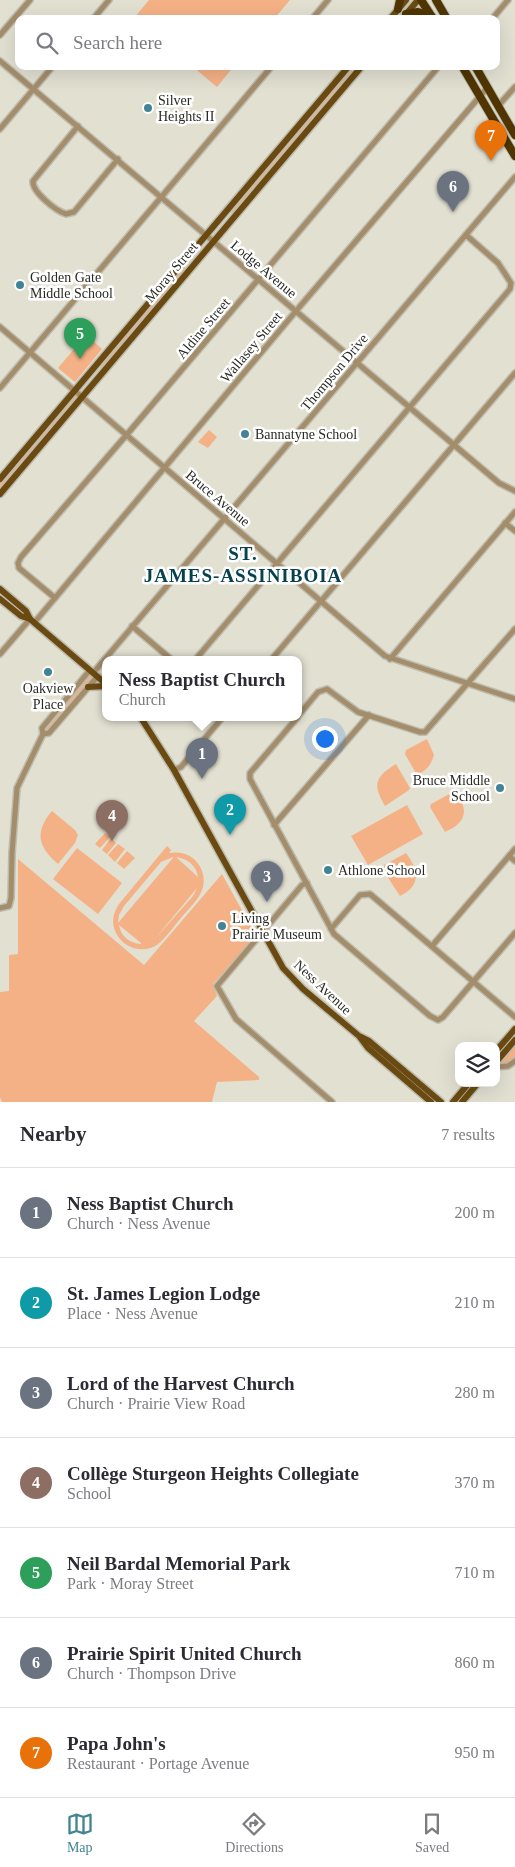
<!DOCTYPE html>
<meta charset="utf-8">
<style>
body{margin:0;font-family:"Times New Roman",serif;background:#f2f2f3;color:#2b2b33}
.controls{position:absolute;right:15px;bottom:15px;display:grid;overflow:hidden;border-radius:10px;box-shadow:0 5px 20px #0002}
.controls button{width:45px;height:45px;display:grid;place-items:center;padding:0;border:0;border-bottom:1px solid #e1e1e2;background:#fff;color:#2b2b33;font:25px sans-serif}
.you{position:absolute;left:324px;top:738px;width:18px;height:18px;margin:-12px;border:4px solid #fff;border-radius:50%;background:#1a73e8;box-shadow:0 0 0 8px #1a73e833}
.badge{display:grid;place-items:center;width:32px;height:32px;border-radius:50%;background:#428496;color:#fff;font-size:16px;font-weight:700}
.pin{position:absolute;translate:-50% -41px;filter:drop-shadow(0 1px 2px #0008)}
.pin::after{content:'';position:absolute;top:26px;width:18px;height:15px;background:inherit;clip-path:polygon(0 0,100% 0,50% 100%)}
.popup{position:absolute;left:102px;top:656px;width:200px;height:65px;box-sizing:border-box;display:grid;place-content:center;border-radius:10px;background:#fff;filter:drop-shadow(0 1px 4px #0005);font-size:16px;white-space:nowrap;color:#7c7c81}
.popup b{font-size:19px;color:#2b2b33}
.popup::after{content:'';position:absolute;left:50%;top:100%;margin-left:-10px;border:10px solid transparent;border-top-color:#fff}
.list{margin:0;padding:0;list-style:none}
h2{display:flex;justify-content:space-between;align-items:center;height:65px;margin:0;padding:0 20px;font-size:21px}
h2 small{font-size:16px;font-weight:400;color:#7c7c81}
.list li{display:grid;grid-template-columns:32px 1fr auto;gap:15px;align-items:center;box-sizing:border-box;height:90px;padding:0 20px;border-top:1px solid #e1e1e2}
.list b{display:block;font-size:19px;white-space:nowrap}
.list p{margin:0;font-size:16px;white-space:nowrap;color:#7c7c81}
.list em{font-size:16px;font-style:normal;color:#7c7c81}
.icon{flex:none;width:28px;height:28px;fill:none;stroke:currentColor;stroke-width:2;stroke-linecap:round;stroke-linejoin:round}
.map{position:relative;flex:none;width:515px;height:1102px;overflow:hidden}
.search{position:absolute;background:#fff;box-shadow:0 5px 20px #0002;left:15px;right:15px;top:15px;height:55px;display:flex;align-items:center;gap:12px;box-sizing:border-box;padding:0 18px;border-radius:10px;color:#7c7c81;font-size:19px}
.sheet{height:695px;background:#fff}
nav{display:flex;justify-content:space-around;align-items:center;box-sizing:border-box;height:70px;border-top:1px solid #e1e1e2;background:#fff;font-size:14px;color:#7c7c81}
nav a{display:grid;justify-items:center;gap:2px}
nav .on{color:#428496}
.map>svg:first-child{display:block}
.green{fill:#f5b186;fill-rule:evenodd}
.lines{fill:none;stroke-linecap:round;stroke-linejoin:round}
.minor-casing{stroke:#bdbcae;stroke-width:8}
.major-casing{stroke:#bdbcae;stroke-width:9}
.highway-casing{stroke:#bdbcae;stroke-width:10}
.minor{stroke:#a48d6b;stroke-width:5}
.major{stroke:#6a4a10;stroke-width:6}
.highway{stroke:#503500;stroke-width:8}
.poi-dot{fill:#428496;stroke:#fff;stroke-width:2}
.labels{text-anchor:middle;stroke-width:5;stroke-linejoin:round;paint-order:stroke}
.poi-label{font-size:14px;fill:#2a2a24;stroke:#fff;text-anchor:start}
.street-label{font-size:14px;fill:#2a2a24;stroke:#fff}
.district-label{font-size:19px;font-weight:bold;letter-spacing:1px;fill:#05414e;stroke:#fff}
</style>
<div class="map">
<svg width="515" height="1102" viewBox="0 0 515 1102">
<rect width="100%" height="100%" fill="#e2e0d1"/>
<g class="green">
<polygon points="149,0 290,0 274,19 134,18"/>
<polygon points="192,66 234,66 217,87"/>
<polygon points="354,66 358,66 233,214 231,212 242,198"/>
<polygon points="186,264 187,265 177,280 102,369 100,368 113,351"/>
<polygon points="86,335 102,349 75,382 58,368"/>
<polygon points="75,390 82,397 0,494 0,479"/>
<polygon points="209,430 217,437 208,448 198,442"/>
<polygon points="90,670 97,677 49,733 43,734 42,728"/>
<path d="M427,739l7,16c-3,10 -7,15 -17,20l-12,-21 1,-4z"/>
<path d="M396,764l14,24 -1,2 -24,16c-13,-22 -10,-29 11,-42z"/>
<path d="M455,791c14,19 12,31 -10,41l-15,-25 1,-3z"/>
<polygon points="407,805 423,834 368,865 351,836"/>
<path d="M52,811l23,19 3,5 -3,8 -17,21c-20,-17 -24,-32 -6,-53z"/>
<polygon points="105,833 110,837 100,848 95,844"/>
<polygon points="111,838 116,843 107,854 102,850"/>
<polygon points="118,844 125,849 115,862 108,855"/>
<path d="M167,846l4,4 -2,3c12,-2 23,1 30,12 4,6 6,14 4,22 -3,12 -14,21 -22,31 -7,8 -14,19 -23,26 -14,11 -35,4 -42,-11 -5,-10 -3,-20 3,-29zM173,857v1l-55,65 1,-8 5,-9 37,-44zM176,857c12,2 20,8 22,20zM197,888l-4,8 -39,44zM119,925l22,18v1c-11,-1 -20,-7 -22,-19z"/>
<polygon points="77,848 122,883 98,914 53,879"/>
<polygon points="127,851 135,858 124,869 117,863"/>
<path d="M406,853c13,17 15,33 -6,43l-17,-26 1,-5z"/>
<polygon points="18,859 144,965 222,874 256,936 213,984 217,996 194,1021 259,1077 259,1080 217,1082 212,1102 2,1102 0,1097 0,992 9,991 9,955 18,954"/>
<polygon points="515,1029 515,1061 513,1062 496,1067 496,1051"/>
</g>
<g class="lines">
<defs>
<g id="minor">
<polyline points="93,19 109,0"/>
<polyline points="312,19 328,0"/>
<polyline points="492,19 508,0"/>
<polyline points="0,35 30,0"/>
<polyline points="0,61 499,483 515,491"/>
<polyline points="498,106 515,87"/>
<path d="M78,126l-45,55c-1,11 23,30 33,33l8,-2 44,-53"/>
<polyline points="0,129 53,66"/>
<polyline points="0,327 385,656 515,699"/>
<polyline points="0,388 272,66"/>
<polyline points="505,523 515,531"/>
<polyline points="55,598 19,568 18,563 21,557 129,432 439,66"/>
<polyline points="34,623 296,311 487,88"/>
<polyline points="132,626 172,660"/>
<polyline points="0,654 30,619"/>
<polyline points="390,659 515,512"/>
<polyline points="195,660 510,289 511,283 498,263 466,235"/>
<polyline points="271,660 515,373"/>
<polyline points="93,673 515,177"/>
<polyline points="298,716 318,692 327,689 358,712 420,732 425,732 515,629"/>
<polyline points="297,718 250,773 250,779 334,934 430,1016 438,1020 443,1017 515,933"/>
<polyline points="43,734 49,733 97,677"/>
<polyline points="174,770 181,767 222,718"/>
<polyline points="274,825 369,715"/>
<polyline points="509,856 515,861"/>
<polyline points="307,883 302,885 217,986 236,1019 332,1102"/>
<polyline points="0,908 9,906 11,898 12,853 17,788 43,734 42,728 90,670"/>
<polyline points="331,929 360,895 370,894 515,1017"/>
<polyline points="432,946 515,849"/>
<polyline points="496,1067 508,1066 515,1061"/>
</g>
<g id="major">
<polyline points="390,19 406,0"/>
<polyline points="402,19 418,0"/>
<polyline points="0,479 349,66"/>
<polyline points="0,494 362,66"/>
<polyline points="0,589 26,611 30,619 106,684"/>
<polyline points="0,599 21,616 30,619"/>
<polyline points="88,687 106,686"/>
<polyline points="141,718 174,770 283,968 303,989 359,1036 368,1048 431,1102"/>
<polyline points="361,1037 369,1041 441,1102"/>
<polyline points="496,1051 515,1029"/>
<polyline points="496,1062 515,1040"/>
<polyline points="453,1102 469,1083"/>
<polyline points="462,1102 478,1083"/>
</g>
<g id="highway">
<polyline points="421,0 432,17"/>
<polyline points="436,0 447,19"/>
<polyline points="398,9 400,0"/>
<polyline points="406,14 418,12 432,17"/>
<polyline points="462,66 515,156"/>
<polyline points="475,66 515,135"/>
</g>
</defs>
<use href="#minor" class="minor-casing"/>
<use href="#major" class="major-casing"/>
<use href="#highway" class="highway-casing"/>
<use href="#minor" class="minor"/>
<use href="#major" class="major"/>
<use href="#highway" class="highway"/>
</g>
<g class="poi-dot">
<circle cx="148" cy="108" r="5"/>
<circle cx="20" cy="285" r="5"/>
<circle cx="245" cy="434" r="5"/>
<circle cx="48" cy="672" r="5"/>
<circle cx="500" cy="788" r="5"/>
<circle cx="328" cy="870" r="5"/>
<circle cx="222" cy="926" r="5"/>
</g>
<g class="labels">
<g class="poi-label">
<text x="158" y="105">Silver<tspan x="158" dy="16">Heights II</tspan></text>
<text x="30" y="282">Golden Gate<tspan x="30" dy="16">Middle School</tspan></text>
<text x="255" y="439">Bannatyne School</text>
<text x="48" y="693" text-anchor="middle">Oakview<tspan x="48" dy="16">Place</tspan></text>
<text x="490" y="785" text-anchor="end">Bruce Middle<tspan x="490" dy="16">School</tspan></text>
<text x="338" y="875">Athlone School</text>
<text x="232" y="923">Living<tspan x="232" dy="16">Prairie Museum</tspan></text>
</g>
<g class="street-label">
<text transform="translate(264 269) rotate(40)" y="5">Lodge Avenue</text>
<text transform="translate(171 272) rotate(-50)" y="5">Moray Street</text>
<text transform="translate(203 328) rotate(-50)" y="5">Aldine Street</text>
<text transform="translate(251 347) rotate(-50)" y="5">Wallasey Street</text>
<text transform="translate(334 372) rotate(-50)" y="5">Thompson Drive</text>
<text transform="translate(218 498) rotate(40)" y="5">Bruce Avenue</text>
<text transform="translate(323 987) rotate(43)" y="5">Ness Avenue</text>
</g>
<g class="district-label">
<text x="243" y="560">ST.<tspan x="243" dy="22">JAMES-ASSINIBOIA</tspan></text>
</g>
</g>
</svg>
<div class="controls">
<button><svg class="icon" aria-label="layers" viewBox="0 0 24 24"><path d="M12 4l9 5-9 5-9-5zM3 14l9 5 9-5"/></svg></button>
</div>
<div class="you"></div>
<div class="pin badge" style="left:202px;top:779px;background:#6b7280">1</div>
<div class="popup"><b>Ness Baptist Church</b>Church</div>
<div class="pin badge" style="left:230px;top:835px;background:#0f9aa8">2</div>
<div class="pin badge" style="left:267px;top:902px;background:#6b7280">3</div>
<div class="pin badge" style="left:112px;top:841px;background:#8d6e63">4</div>
<div class="pin badge" style="left:80px;top:359px;background:#2e9e5b">5</div>
<div class="pin badge" style="left:453px;top:212px;background:#6b7280">6</div>
<div class="pin badge" style="left:491px;top:161px;background:#e8710a">7</div>
<div class="search"><svg class="icon" aria-label="search" viewBox="0 0 24 24"><circle cx="10" cy="10" r="6"/><path d="M15 15l6 6"/></svg>Search here</div>
</div>
<section class="sheet">
<h2>Nearby<small>7 results</small></h2>
<ul class="list">
<li><span class="badge" style="background:#6b7280">1</span><div><b>Ness Baptist Church</b><p>Church · Ness Avenue</p></div><em>200 m</em></li>
<li><span class="badge" style="background:#0f9aa8">2</span><div><b>St. James Legion Lodge</b><p>Place · Ness Avenue</p></div><em>210 m</em></li>
<li><span class="badge" style="background:#6b7280">3</span><div><b>Lord of the Harvest Church</b><p>Church · Prairie View Road</p></div><em>280 m</em></li>
<li><span class="badge" style="background:#8d6e63">4</span><div><b>Collège Sturgeon Heights Collegiate</b><p>School</p></div><em>370 m</em></li>
<li><span class="badge" style="background:#2e9e5b">5</span><div><b>Neil Bardal Memorial Park</b><p>Park · Moray Street</p></div><em>710 m</em></li>
<li><span class="badge" style="background:#6b7280">6</span><div><b>Prairie Spirit United Church</b><p>Church · Thompson Drive</p></div><em>860 m</em></li>
<li><span class="badge" style="background:#e8710a">7</span><div><b>Papa John's</b><p>Restaurant · Portage Avenue</p></div><em>950 m</em></li>
</ul>
</section>
<nav>
<a class="on"><svg class="icon" aria-label="map" viewBox="0 0 24 24"><path d="M3 6l6-2 6 2 6-2v14l-6 2-6-2-6 2zM9 4v14M15 6v14"/></svg>Map</a>
<a><svg class="icon" aria-label="directions" viewBox="0 0 24 24"><path d="M12 3l9 9-9 9-9-9zM9 14v-3h6M13 9l2 2-2 2"/></svg>Directions</a>
<a><svg class="icon" aria-label="saved" viewBox="0 0 24 24"><path d="M7 4h10v16l-5-4-5 4z"/></svg>Saved</a>
</nav>
